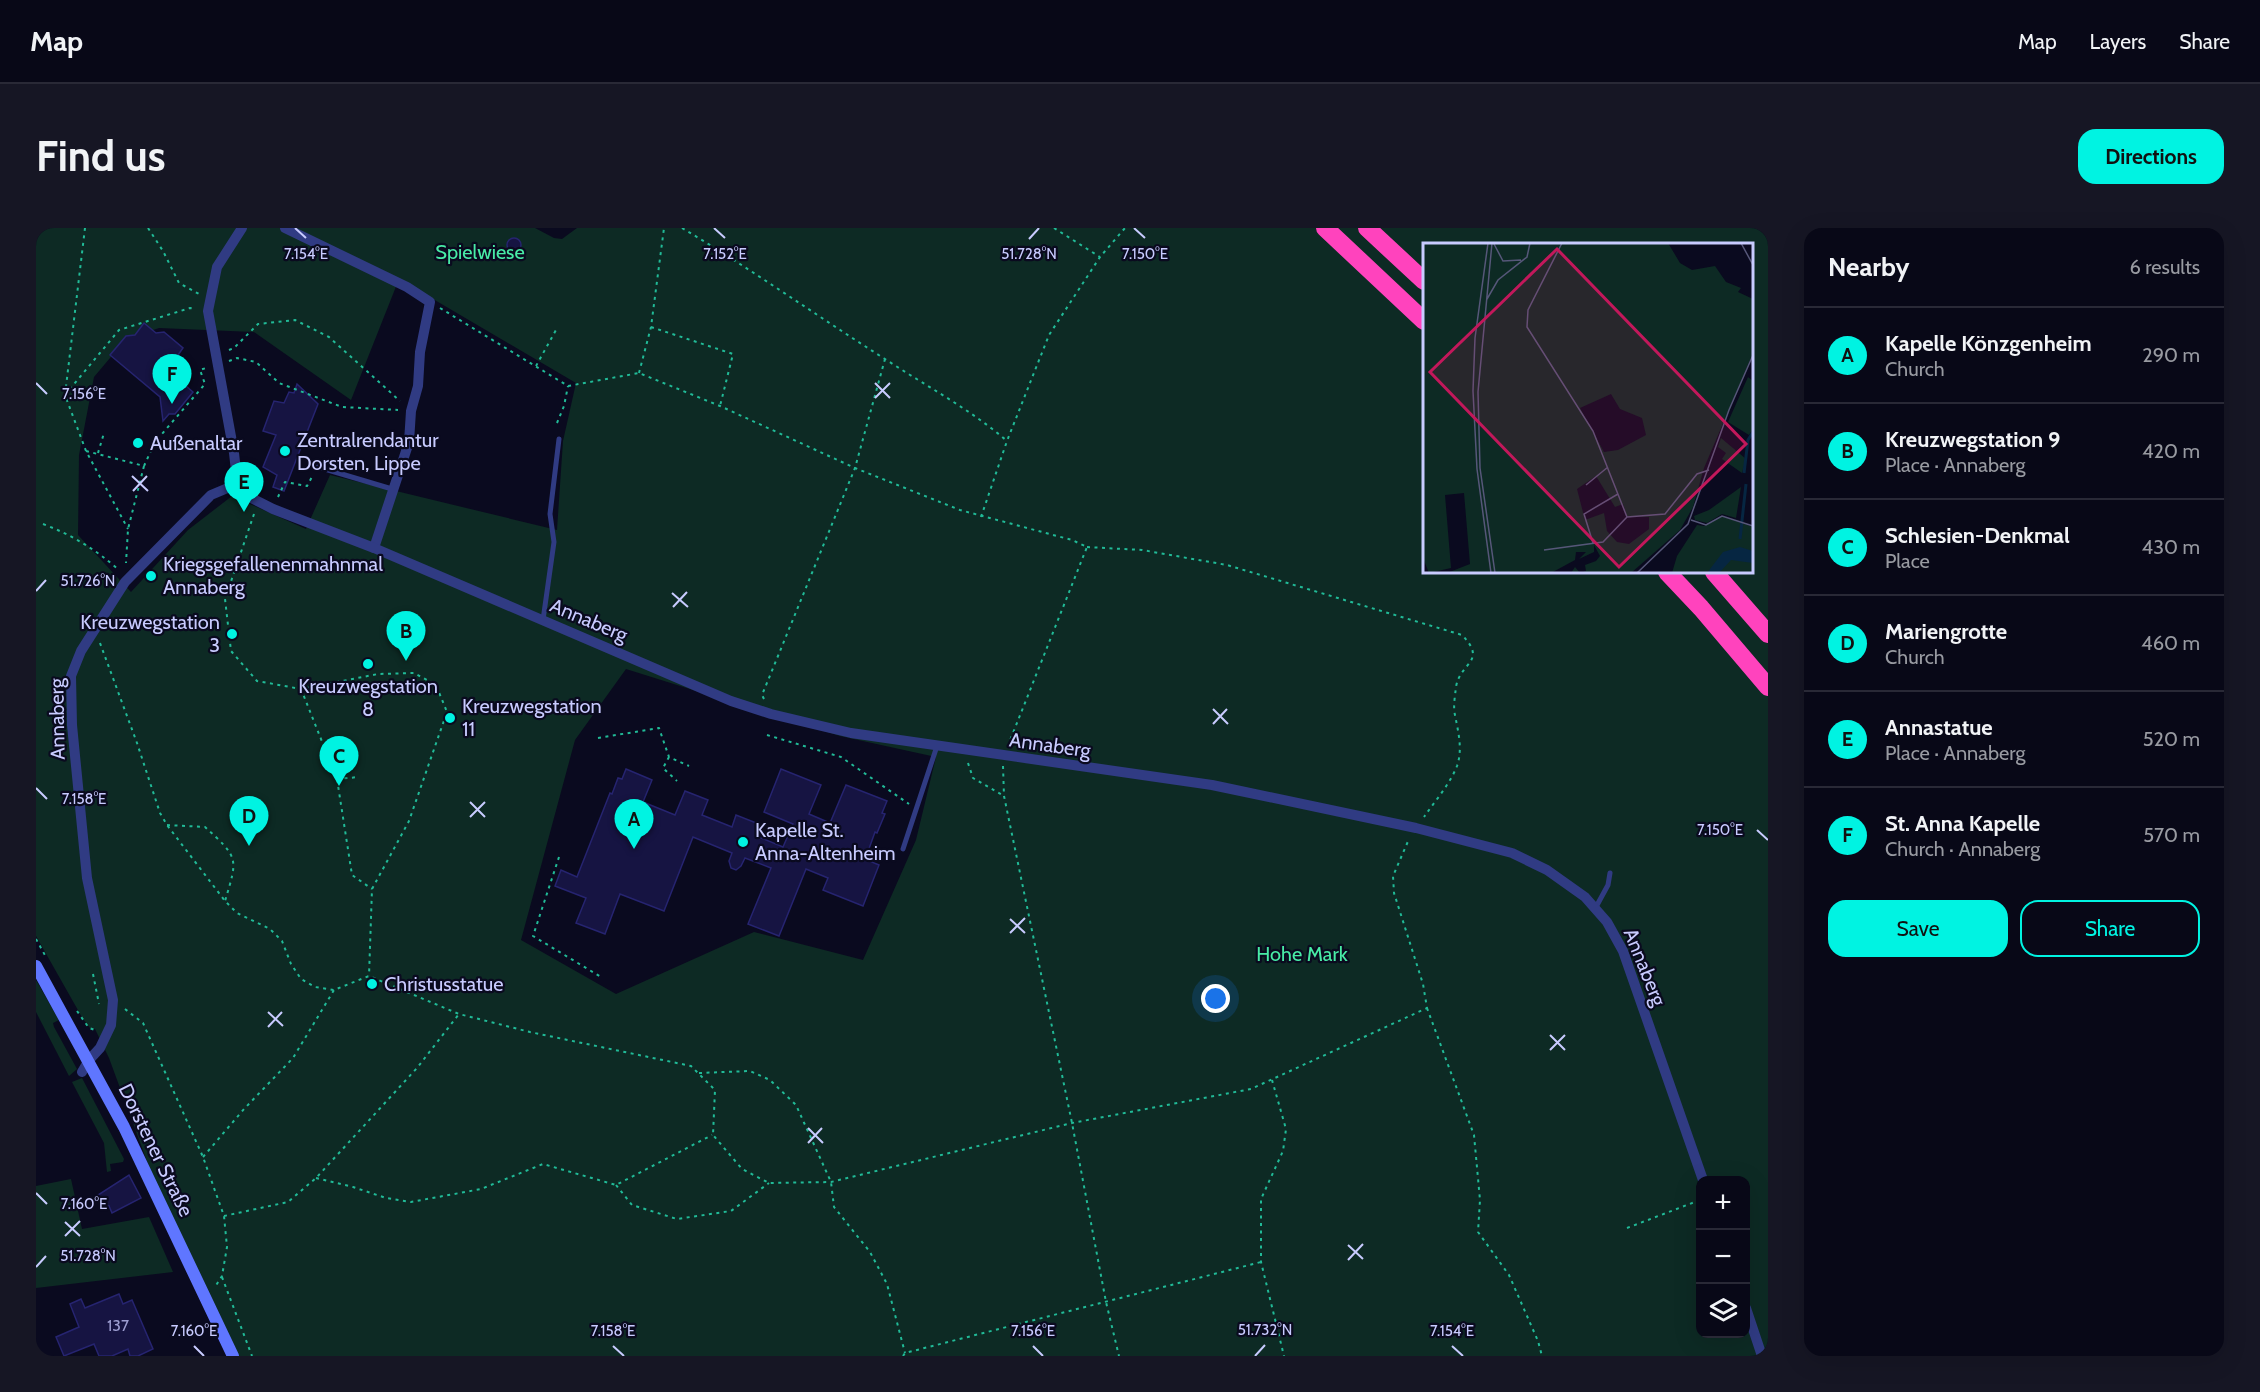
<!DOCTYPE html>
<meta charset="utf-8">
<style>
body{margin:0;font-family:Cabin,sans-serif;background:#161624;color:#f1f3f6}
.controls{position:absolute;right:18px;bottom:18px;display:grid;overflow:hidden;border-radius:12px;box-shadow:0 6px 24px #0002}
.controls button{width:54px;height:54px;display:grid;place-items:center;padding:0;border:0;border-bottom:2px solid #292936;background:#080817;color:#f1f3f6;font:30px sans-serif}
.you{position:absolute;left:1180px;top:771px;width:21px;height:21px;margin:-15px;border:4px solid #fff;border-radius:50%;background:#1a73e8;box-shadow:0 0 0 9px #1a73e833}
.badge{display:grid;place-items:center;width:39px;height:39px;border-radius:50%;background:#00f3e2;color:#111;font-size:20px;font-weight:700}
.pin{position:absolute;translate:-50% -50px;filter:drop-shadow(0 2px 3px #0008)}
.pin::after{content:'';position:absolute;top:32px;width:21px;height:18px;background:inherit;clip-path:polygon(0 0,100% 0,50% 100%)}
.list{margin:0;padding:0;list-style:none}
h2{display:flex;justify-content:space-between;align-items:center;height:78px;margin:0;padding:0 24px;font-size:26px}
h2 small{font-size:20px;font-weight:400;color:#989aa1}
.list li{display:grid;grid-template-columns:39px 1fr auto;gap:18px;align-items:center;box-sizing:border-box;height:96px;padding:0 24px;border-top:2px solid #292936}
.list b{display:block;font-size:22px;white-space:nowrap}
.list p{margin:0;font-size:20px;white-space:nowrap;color:#989aa1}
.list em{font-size:20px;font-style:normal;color:#989aa1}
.actions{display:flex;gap:12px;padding:18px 24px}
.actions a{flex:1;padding:14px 0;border:2px solid #00f3e2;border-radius:18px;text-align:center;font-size:21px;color:#00f3e2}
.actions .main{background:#00f3e2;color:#111}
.icon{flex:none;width:33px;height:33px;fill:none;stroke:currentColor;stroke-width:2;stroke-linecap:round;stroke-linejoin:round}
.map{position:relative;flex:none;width:1732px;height:1128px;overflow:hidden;border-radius:18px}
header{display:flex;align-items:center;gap:36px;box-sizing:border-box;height:84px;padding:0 30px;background:#080817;border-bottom:2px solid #292936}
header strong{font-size:28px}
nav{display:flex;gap:33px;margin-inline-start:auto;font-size:21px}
.intro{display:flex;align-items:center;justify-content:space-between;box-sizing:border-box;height:144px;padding:0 36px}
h1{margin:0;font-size:42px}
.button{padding:15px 27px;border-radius:18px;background:#00f3e2;color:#111;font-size:21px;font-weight:700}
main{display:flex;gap:36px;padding:0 36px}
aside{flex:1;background:#080817;border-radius:18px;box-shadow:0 6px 24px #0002}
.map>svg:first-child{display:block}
.green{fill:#0d2a24;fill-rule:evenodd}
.building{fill:#161442;stroke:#262470;stroke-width:1.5}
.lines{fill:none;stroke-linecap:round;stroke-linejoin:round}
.path{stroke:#21ba97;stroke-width:2;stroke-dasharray:3 4.5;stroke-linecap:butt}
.lane{stroke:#303b83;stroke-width:5}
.street{stroke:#303b83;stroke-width:10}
.secondary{stroke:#5f76ff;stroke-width:12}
.highway{stroke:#ff43bd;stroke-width:18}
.ticks{fill:none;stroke:#c8cbff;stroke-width:2}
.poi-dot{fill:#00f3e2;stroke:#0a0a1f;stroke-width:2}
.labels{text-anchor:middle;stroke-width:4.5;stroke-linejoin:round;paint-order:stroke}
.number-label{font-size:16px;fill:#9c9dd0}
.park-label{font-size:20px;fill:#48eba6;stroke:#0a0a1f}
.poi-label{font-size:20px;fill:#c8cbff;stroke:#0a0a1f;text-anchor:start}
.street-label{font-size:20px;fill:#c8cbff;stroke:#0a0a1f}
.inset-river{fill:none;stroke:#062642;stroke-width:3}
.inset-road{fill:none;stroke:#565779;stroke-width:1.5}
.view{fill:#c2185b;fill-opacity:0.15;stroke:#c2185b;stroke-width:3}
.inset-edge{fill:none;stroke:#c8cbff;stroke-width:3}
.ticks-label{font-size:15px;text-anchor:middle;fill:#c8cbff;stroke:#0a0a1f;stroke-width:4.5;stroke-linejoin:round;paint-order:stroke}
</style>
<header>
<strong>Map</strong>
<nav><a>Map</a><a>Layers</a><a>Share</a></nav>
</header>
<div class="intro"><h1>Find us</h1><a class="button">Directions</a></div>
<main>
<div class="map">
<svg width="1732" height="1128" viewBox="0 0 1732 1128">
<rect width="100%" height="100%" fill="#0a0a1f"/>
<g class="green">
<path d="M0,0h499l19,10 8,1 15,-11h1191v1128h-1535l-67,-143 -57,-155 -14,-29 -5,-1 -7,-9 -47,-83zM1388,16h328v328h-328zM363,51l177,104 -13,58 -6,89 -227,-55 -24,54 -74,-33 -44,34 -57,62 -53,-57 1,-80 15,-78 32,-38 33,-11 95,4 97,68zM590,441l214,67 96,21 -20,83 -53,120 -109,-28 -138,62 -95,-54 54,-200zM1664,952h46v154h-46z"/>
<polygon points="0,752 23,792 17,795 18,799 41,841 33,848 0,784"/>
<polygon points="46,850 88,931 87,934 74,936 75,943 71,944 68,915 36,854"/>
<polygon points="35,951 46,1001 113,989 137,1044 0,1060 0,958"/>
</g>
<g class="building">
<circle cx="478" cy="17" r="7"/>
<polygon points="108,95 120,105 128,104 147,120 142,127 144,129 140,133 142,135 136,142 138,143 136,146 157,164 139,186 133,186 127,193 124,169 74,127 90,108 99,107"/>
<polygon points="261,156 282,176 248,263 237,259 241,247 227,239 240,207 227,203 238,173 248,175 253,164 258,165"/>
<polygon points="590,541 616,552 607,574 639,587 649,563 672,572 666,587 696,599 700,587 728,598 723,609 747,619 757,596 728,584 745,541 785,557 773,586 794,595 810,557 851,573 846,585 849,586 841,605 839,604 830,629 831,632 843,637 827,678 787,662 792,650 770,641 743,708 712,696 735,640 709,630 705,638 700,642 695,640 693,633 696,625 657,609 628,683 584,666 569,706 540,695 550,670 519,658 525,642 541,649 574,565 576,566 582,550 586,551"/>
<polygon points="93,947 105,970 76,985 73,978 69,981 62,967"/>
<polygon points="83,1066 87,1076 96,1072 117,1121 102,1128 94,1128 92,1121 76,1128 63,1128 58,1116 28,1128 20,1109 43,1099 34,1076 45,1071 49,1080"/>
</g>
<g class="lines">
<g class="path">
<polyline points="49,0 29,167 50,223 92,301"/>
<polyline points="112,0 127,23 143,55 163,66"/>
<path d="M646,0c69,41 135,88 203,131 41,27 85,50 122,82"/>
<polyline points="1018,0 1064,29"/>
<polyline points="404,80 532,158 603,145 684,178 819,240 924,282 1036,312 1051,319 973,515"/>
<polyline points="615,99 697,126 684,178"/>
<polyline points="193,122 198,120 222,96 259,92 293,109 364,173"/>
<polyline points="193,133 201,130 220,134 243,155 306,179 362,182"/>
<polyline points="500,138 520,102"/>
<polyline points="603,145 615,99 628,0"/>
<polyline points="29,167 83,102 154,80 160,81"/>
<polyline points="521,195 528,178 532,158"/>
<polyline points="50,223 108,238 92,301 90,335"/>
<polyline points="62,225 68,205"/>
<polyline points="108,238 119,214 169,156 164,142 170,140"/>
<polyline points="242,269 249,254 271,258 277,247"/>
<polyline points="218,286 189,371 195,423 221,453 265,461 342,446 378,445 400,457 411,484 373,593 336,661 333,748"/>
<polyline points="945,289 971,213 1013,107 1064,29 1089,0"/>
<path d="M7,296c29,11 52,25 76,46"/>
<path d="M1051,319l55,3 85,15 235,70c26,27 -2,27 -6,52 -1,9 -3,20 -1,28 3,16 8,34 2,51 -7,18 -22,35 -33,51"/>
<polyline points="64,415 101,515 124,585 131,597 189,673 201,685 234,701 246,713 255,736 265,751 279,759 298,762 333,748 423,786 494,804 655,838 679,862 677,907 706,941 733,955 795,954 1036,895 1215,861 1391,780 1387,756 1358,665 1357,648 1373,611"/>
<polyline points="265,461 301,551 316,647 336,661"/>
<polyline points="728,471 726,467 819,240 849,131"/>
<polyline points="731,507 805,529 873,576"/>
<polyline points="562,510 623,500 633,529 653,538"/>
<polyline points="633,529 627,540 641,553"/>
<polyline points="932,535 937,550 968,568"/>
<polyline points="967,538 968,568 1036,895 1070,1074 1083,1128"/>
<polyline points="301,551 323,549"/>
<path d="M131,597l38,2c34,31 33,31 20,74"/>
<polyline points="523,629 497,708 565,749"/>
<polyline points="0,711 10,729"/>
<polyline points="57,746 63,776"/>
<polyline points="1391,780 1438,907 1444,972 1442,1004 1473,1047 1502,1113 1506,1128"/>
<polyline points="89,781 107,795 167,929 188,988 191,1019 186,1048 179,1059"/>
<polyline points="41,783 53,800 59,802"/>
<polyline points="663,845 714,843 734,852 760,877 795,954 798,979 834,1024 851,1056 869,1125"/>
<polyline points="1236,852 1250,901 1247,923 1225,971 1225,1034 1248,1128"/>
<polyline points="167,929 208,881 257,830 298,762"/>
<polyline points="280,950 317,959 350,970 375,974 445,961 507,936 580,957 676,907"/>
<polyline points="580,957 596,977 641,991 695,983 733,955"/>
<polyline points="188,988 252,974 280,950 381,840 423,786"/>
<polyline points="1591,1000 1664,972"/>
<polyline points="186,1049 216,1128"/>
<polyline points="867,1128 869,1125 1225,1034"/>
</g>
<g class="lane">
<polyline points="282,239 356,261"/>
<polyline points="507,392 518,314 514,286 523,211"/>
<polyline points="867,621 901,518"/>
<polyline points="1560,679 1572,657 1574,645"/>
</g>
<g class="street">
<polyline points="249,0 371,59 394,74 384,124 382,158 375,183 373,214 338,320"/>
<polyline points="194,259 200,243 198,225 172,83 181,39 206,0"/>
<polyline points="46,844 53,832 64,820 75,797 77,772 51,650 36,497 35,448 45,423 89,354 175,267 194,259 237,281 338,320 695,473 735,486 815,505 1176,557 1380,600 1476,625 1511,642 1549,669 1571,694 1587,723 1667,952"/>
<polyline points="1710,1080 1726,1128"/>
</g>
<polyline class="secondary" points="0,738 88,899 197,1128"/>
<g class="highway">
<polyline points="1289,0 1388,93"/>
<polyline points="1331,0 1388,53"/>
<polyline points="1631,344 1665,380 1732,459"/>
<polyline points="1678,344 1732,406"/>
</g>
</g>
<path class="ticks" d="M259,0l11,10M678,0l11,10M1098,0l11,10M993,11l10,-11M0,155l11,11M839,155l15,15M839,170l15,-15M96,248l16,15M97,263l14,-15M0,363l10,-11M636,365l16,14M637,379l14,-15M1177,481l15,15M1177,496l14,-15M0,560l11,11M434,574l15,15M434,589l15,-15M1721,602l11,10M974,691l15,14M974,705l15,-15M232,784l15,14M232,799l14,-15M1514,807l15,15M1514,822l15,-15M772,900l15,15M772,915l14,-15M0,965l11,11M29,994l15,14M29,1008l15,-15M1312,1017l15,14M1312,1032l15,-16M0,1039l10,-11M158,1118l10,10M577,1118l11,10M997,1118l10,10M1416,1118l11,10M1219,1128l10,-11"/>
<g class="poi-dot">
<circle cx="102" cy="215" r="6"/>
<circle cx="249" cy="223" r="6"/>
<circle cx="115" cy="348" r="6"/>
<circle cx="196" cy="406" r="6"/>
<circle cx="332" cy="436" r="6"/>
<circle cx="414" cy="490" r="6"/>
<circle cx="707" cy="614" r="6"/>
<circle cx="336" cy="756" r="6"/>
</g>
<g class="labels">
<g class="number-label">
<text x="82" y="1103">137</text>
</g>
<g class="park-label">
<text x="444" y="31">Spielwiese</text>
<text x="1266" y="733">Hohe Mark</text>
</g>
<g class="poi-label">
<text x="261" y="219">Zentralrendantur<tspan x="261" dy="23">Dorsten, Lippe</tspan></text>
<text x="114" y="222">Außenaltar</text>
<text x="127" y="343">Kriegsgefallenenmahnmal<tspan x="127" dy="23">Annaberg</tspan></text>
<text x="184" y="401" text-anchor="end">Kreuzwegstation<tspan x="184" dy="23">3</tspan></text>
<text x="332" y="465" text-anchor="middle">Kreuzwegstation<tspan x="332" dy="23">8</tspan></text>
<text x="426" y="485">Kreuzwegstation<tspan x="426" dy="23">11</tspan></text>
<text x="719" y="609">Kapelle St.<tspan x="719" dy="23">Anna-Altenheim</tspan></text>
<text x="348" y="763">Christusstatue</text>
</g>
<g class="street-label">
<text transform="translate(553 392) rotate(23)" y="7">Annaberg</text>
<text transform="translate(21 491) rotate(-91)" y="7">Annaberg</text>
<text transform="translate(1014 517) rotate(8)" y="7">Annaberg</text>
<text transform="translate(1609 739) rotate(68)" y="7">Annaberg</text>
<text transform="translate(120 922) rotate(64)" y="7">Dorstener Straße</text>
</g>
</g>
<g transform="translate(1387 15)">
<rect width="330" height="330" fill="#0a0a1f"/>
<path d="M0,0h245l12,20 12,7 23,-4 11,16 15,6 -3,4 15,7v54l-49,115 -11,39 -13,23 -49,43h-60l4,-6 5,6 6,-2 -1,-6 11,-4 4,-5 -6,-11v7l-15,7 7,-7h-10l-1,8 -24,13h-104l23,-9 -6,-71 -19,2 6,73 -22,5 -6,-15zM188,151l9,15 22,9 4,17 -28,15 -14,2 -24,-44zM173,233l19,31 8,-3 4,12 22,1v12l-20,15 -12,-2 -10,-11 -3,-18 -19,7 -8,-31zM325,134l5,4v48l-4,6 -21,-13zM298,195l25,21 -4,14 -20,-14 4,-6 -8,-6zM318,244l-5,31 -14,-4 -15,9 -12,-3 -1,-4 15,-6zM298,273l32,11v46h-81l5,-17 20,-31 7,1z" fill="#0d2a24" fill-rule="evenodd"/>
<path d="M317,304l13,4v12l-22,-3 -12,13h-12l16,-21z" fill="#062642"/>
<path class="inset-river" d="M321,230l4,-33 5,-8M317,296l6,-55"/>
<path class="inset-road" d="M65,0l-13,95 -2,53 4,78 14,104M69,0l-14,149 2,76 15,105M139,0l-34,67 -1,17 66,104 34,86M318,0l12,22M71,1l9,17 18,-1M64,56l11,-19 29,-23 3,-14M163,242l22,-18M204,274l38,-3 32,-40 12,-4M268,277l15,5 16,-9 31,10M170,300l-9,-29 34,-20M121,307l59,-8 24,-25M214,330l51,-49 41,-114 24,-55"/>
<path class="view" d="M134,6l189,195 -127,123 -189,-195z"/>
<rect width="330" height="330" class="inset-edge"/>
</g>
<g class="ticks-label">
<text x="270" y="31">7.154°E</text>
<text x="689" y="31">7.152°E</text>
<text x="1109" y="31">7.150°E</text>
<text x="993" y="31">51.728°N</text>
<text x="48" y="171">7.156°E</text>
<text x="52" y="358">51.726°N</text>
<text x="48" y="576">7.158°E</text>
<text x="1684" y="607">7.150°E</text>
<text x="48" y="981">7.160°E</text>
<text x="52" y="1033">51.728°N</text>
<text x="1229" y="1107">51.732°N</text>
<text x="158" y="1108">7.160°E</text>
<text x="577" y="1108">7.158°E</text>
<text x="997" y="1108">7.156°E</text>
<text x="1416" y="1108">7.154°E</text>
</g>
</svg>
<div class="controls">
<button>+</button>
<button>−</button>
<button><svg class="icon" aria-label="layers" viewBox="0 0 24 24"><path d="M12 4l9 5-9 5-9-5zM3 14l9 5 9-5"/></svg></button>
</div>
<div class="you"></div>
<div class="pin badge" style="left:598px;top:621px">A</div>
<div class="pin badge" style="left:370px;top:433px">B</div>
<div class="pin badge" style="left:303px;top:558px">C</div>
<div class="pin badge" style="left:213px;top:618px">D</div>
<div class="pin badge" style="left:208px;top:284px">E</div>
<div class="pin badge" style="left:136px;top:176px">F</div>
</div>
<aside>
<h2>Nearby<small>6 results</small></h2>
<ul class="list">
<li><span class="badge">A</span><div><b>Kapelle Könzgenheim</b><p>Church</p></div><em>290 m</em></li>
<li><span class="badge">B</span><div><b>Kreuzwegstation 9</b><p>Place · Annaberg</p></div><em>420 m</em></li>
<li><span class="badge">C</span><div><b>Schlesien-Denkmal</b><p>Place</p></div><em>430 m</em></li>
<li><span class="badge">D</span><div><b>Mariengrotte</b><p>Church</p></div><em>460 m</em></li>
<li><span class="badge">E</span><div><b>Annastatue</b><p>Place · Annaberg</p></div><em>520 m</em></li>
<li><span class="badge">F</span><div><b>St. Anna Kapelle</b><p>Church · Annaberg</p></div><em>570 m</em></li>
</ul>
<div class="actions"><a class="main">Save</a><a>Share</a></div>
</aside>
</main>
